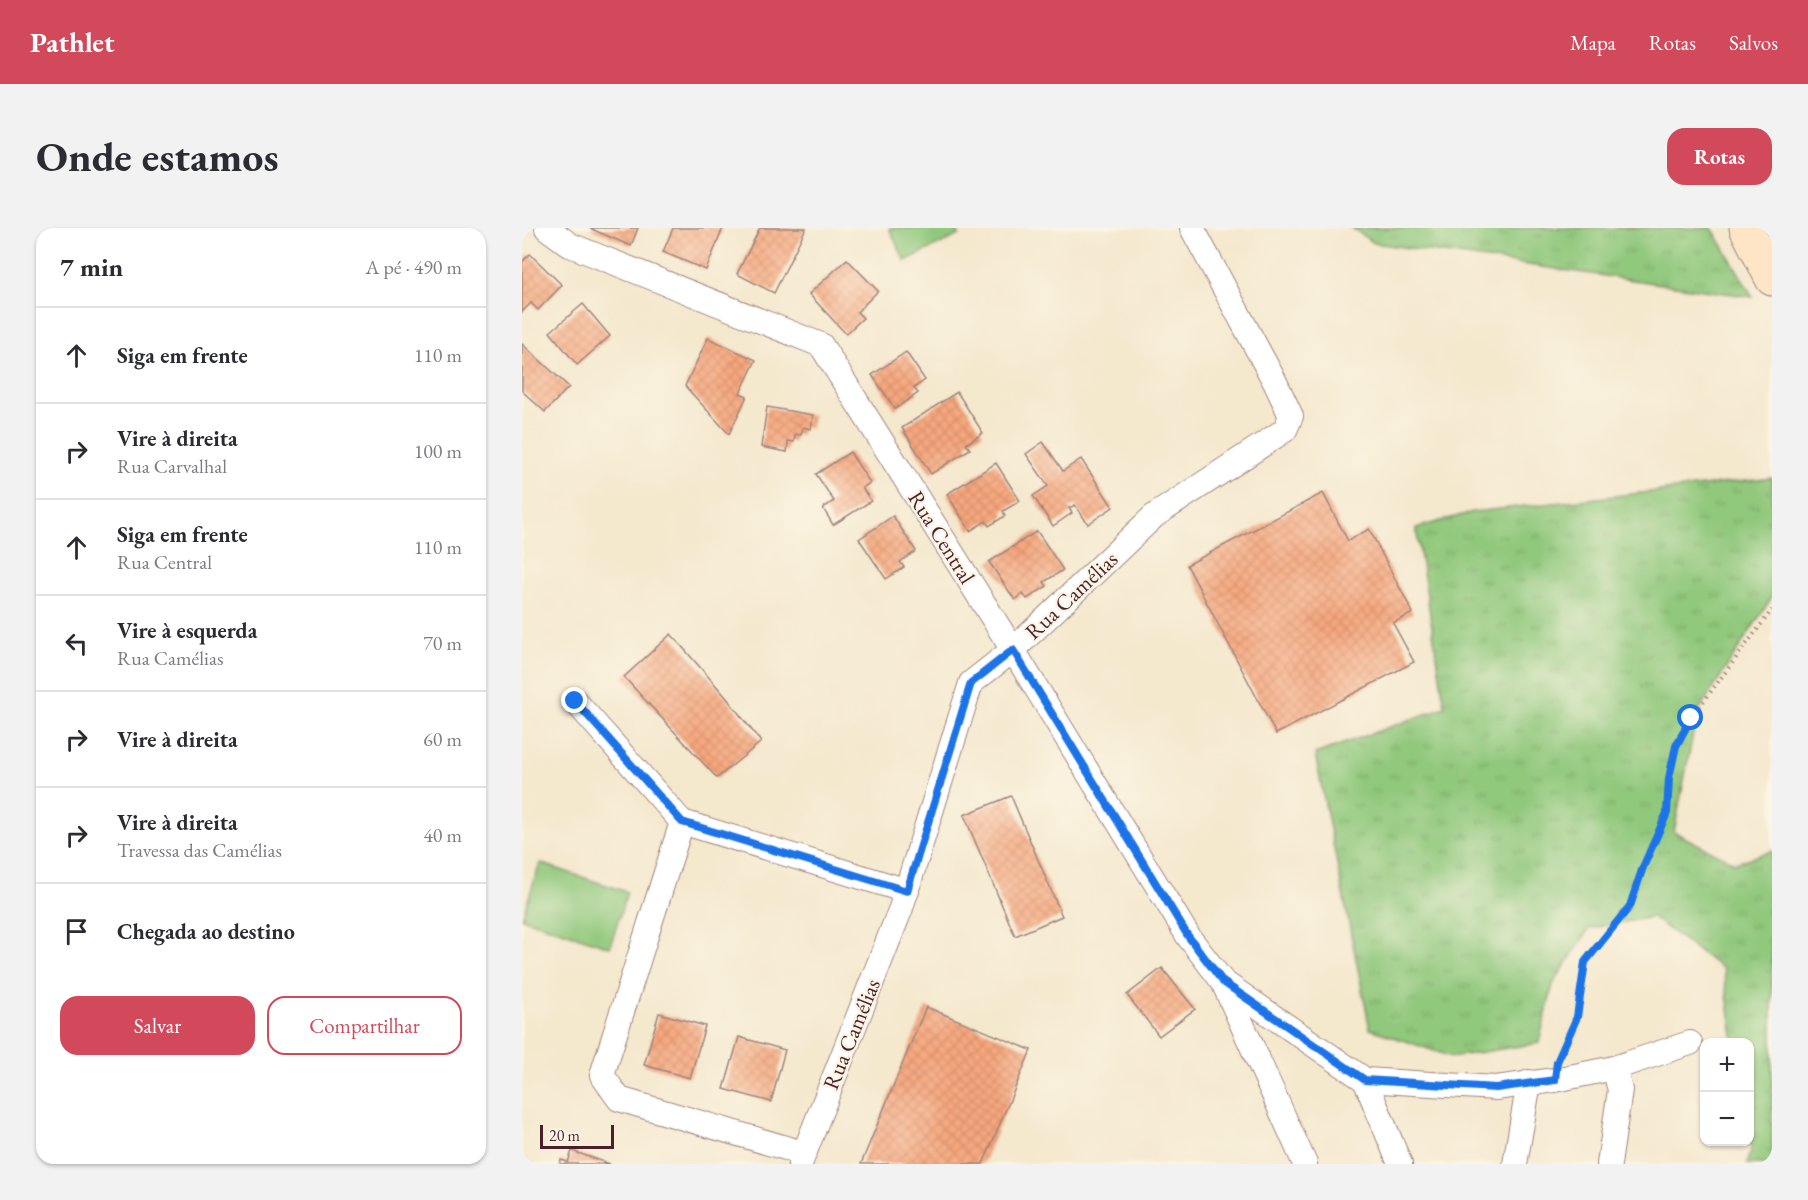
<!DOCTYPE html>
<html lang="pt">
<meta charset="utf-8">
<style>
body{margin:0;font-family:"EB Garamond",serif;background:#f2f2f3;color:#2b2b33}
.controls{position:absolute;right:18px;bottom:18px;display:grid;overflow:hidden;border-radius:12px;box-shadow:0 2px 4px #0004}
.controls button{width:54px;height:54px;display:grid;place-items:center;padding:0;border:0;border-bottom:2px solid #e1e1e2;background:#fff;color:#2b2b33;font:30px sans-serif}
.scale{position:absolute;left:18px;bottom:15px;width:74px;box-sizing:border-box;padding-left:6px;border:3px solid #4a1f2b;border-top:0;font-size:16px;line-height:21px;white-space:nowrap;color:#4a1f2b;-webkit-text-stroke:4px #fcf5e5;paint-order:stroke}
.stop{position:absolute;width:18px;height:18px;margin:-14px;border:4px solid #1a73e8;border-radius:50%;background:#fff}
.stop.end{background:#1a73e8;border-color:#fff;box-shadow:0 2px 6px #0008}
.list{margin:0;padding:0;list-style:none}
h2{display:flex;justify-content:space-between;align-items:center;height:78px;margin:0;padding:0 24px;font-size:26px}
h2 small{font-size:20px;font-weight:400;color:#7c7c81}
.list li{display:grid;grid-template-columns:39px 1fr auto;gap:18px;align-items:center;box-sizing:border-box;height:96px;padding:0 24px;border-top:2px solid #e1e1e2}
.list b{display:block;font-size:22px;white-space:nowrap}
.list p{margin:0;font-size:20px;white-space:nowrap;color:#7c7c81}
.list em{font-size:20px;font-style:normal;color:#7c7c81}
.actions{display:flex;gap:12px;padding:18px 24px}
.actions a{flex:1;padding:14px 0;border:2px solid #d1495b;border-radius:18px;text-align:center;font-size:21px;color:#d1495b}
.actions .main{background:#d1495b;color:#fff}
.icon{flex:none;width:33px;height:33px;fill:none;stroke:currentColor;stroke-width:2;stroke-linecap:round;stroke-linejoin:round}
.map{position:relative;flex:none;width:1250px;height:936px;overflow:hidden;border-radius:18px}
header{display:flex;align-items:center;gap:36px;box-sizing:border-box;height:84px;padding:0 30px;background:#d1495b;color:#fff}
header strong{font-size:28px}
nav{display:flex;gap:33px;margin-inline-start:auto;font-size:21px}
.intro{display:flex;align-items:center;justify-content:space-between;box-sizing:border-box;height:144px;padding:0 36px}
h1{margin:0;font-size:42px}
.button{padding:15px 27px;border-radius:18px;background:#d1495b;color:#fff;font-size:21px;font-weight:700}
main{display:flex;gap:36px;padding:0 36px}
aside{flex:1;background:#fff;border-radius:18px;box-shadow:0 2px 4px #0004}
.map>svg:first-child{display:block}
.grass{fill:url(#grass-tufts);stroke:#6d7453;stroke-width:1.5}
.park{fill:#90c87b;stroke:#6d7453;stroke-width:1.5}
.building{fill:url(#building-cross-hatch)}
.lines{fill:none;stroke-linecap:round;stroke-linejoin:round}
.street-casing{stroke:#9f847c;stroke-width:26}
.secondary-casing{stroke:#9f847c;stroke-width:35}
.path{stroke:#9f847c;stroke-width:4;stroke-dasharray:1.5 4.5;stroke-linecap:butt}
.street{stroke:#fff;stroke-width:24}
.secondary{stroke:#fee5c5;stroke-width:33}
.route{stroke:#1a73e8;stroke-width:8}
.labels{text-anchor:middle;stroke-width:4.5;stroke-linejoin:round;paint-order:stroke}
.street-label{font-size:22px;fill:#4a1f2b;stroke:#fcf5e5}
</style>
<header>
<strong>Pathlet</strong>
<nav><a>Mapa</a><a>Rotas</a><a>Salvos</a></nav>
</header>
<div class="intro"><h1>Onde estamos</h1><a class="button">Rotas</a></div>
<main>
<aside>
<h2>7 min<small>A pé · 490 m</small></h2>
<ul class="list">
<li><svg class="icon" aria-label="ahead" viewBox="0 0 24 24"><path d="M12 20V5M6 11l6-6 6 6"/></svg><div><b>Siga em frente</b></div><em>110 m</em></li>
<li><svg class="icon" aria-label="right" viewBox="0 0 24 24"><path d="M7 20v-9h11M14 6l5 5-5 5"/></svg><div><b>Vire à direita</b><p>Rua Carvalhal</p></div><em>100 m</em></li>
<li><svg class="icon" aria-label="ahead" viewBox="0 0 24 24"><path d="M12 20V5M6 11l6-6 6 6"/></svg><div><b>Siga em frente</b><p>Rua Central</p></div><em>110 m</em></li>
<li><svg class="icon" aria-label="left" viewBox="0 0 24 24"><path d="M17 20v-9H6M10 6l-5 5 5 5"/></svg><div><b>Vire à esquerda</b><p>Rua Camélias</p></div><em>70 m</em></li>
<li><svg class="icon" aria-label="right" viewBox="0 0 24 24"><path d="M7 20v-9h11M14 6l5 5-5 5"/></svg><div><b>Vire à direita</b></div><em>60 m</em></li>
<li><svg class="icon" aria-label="right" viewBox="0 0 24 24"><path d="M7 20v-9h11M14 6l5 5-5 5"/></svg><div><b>Vire à direita</b><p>Travessa das Camélias</p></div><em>40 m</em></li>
<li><svg class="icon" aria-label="arrive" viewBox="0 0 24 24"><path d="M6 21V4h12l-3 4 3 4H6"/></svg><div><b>Chegada ao destino</b></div></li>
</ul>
<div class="actions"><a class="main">Salvar</a><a>Compartilhar</a></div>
</aside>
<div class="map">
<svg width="1250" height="936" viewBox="0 0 1250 936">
<defs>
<pattern id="grass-tufts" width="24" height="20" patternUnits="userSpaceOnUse" patternTransform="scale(1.5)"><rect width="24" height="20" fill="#90c87b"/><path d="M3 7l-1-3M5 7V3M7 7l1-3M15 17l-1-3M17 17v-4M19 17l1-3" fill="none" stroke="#7eab6a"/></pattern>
<pattern id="building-cross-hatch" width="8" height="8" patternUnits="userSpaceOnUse" patternTransform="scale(1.5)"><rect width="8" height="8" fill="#f6a77d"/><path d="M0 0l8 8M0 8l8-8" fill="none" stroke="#d48f6c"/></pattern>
</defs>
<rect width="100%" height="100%" fill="#fcf5e5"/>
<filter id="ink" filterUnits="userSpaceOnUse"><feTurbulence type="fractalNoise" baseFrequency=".0167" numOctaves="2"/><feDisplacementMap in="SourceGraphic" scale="12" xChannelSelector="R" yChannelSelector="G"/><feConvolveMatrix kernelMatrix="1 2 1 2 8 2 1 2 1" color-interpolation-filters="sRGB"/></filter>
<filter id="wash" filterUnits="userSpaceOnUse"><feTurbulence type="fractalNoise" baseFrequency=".008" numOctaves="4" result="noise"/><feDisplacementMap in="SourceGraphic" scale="24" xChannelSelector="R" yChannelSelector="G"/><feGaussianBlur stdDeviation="1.35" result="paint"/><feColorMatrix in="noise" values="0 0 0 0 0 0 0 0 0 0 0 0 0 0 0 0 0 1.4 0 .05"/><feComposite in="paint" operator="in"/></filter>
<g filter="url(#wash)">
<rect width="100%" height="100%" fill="#f4e8cd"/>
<g class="grass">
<polygon points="830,0 1190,0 1231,69 852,15"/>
<polygon points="1250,250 1250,369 1175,485 1152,604 1213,635 1250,623 1250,936 1225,936 1229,922 1228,814 1212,814 1201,741 1130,689 1067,701 1031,756 1017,815 930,829 848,801 793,526 923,479 894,300 951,284"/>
</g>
<g class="park">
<polygon points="367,0 433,0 437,7 383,33"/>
<polygon points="18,635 105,664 88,719 0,690"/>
</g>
<g id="blocks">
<g class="building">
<polygon points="67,0 116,0 109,18"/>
<polygon points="151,0 201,0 184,42 141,24"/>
<polygon points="238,0 284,0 252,65 215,46"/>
<polygon points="8,26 40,57 16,82 9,75 0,84 0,34"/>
<polygon points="325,31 356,63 335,84 341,90 324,106 287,66"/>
<polygon points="61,76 88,108 55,137 28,104"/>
<polygon points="186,110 234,132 218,165 225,168 207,206 163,158"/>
<polygon points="0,116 47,159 23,184 0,163"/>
<polygon points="384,124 403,152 392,160 396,165 373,181 350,147"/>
<polygon points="435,164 461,205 444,216 448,221 409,246 380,200"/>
<polygon points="245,179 291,187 289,201 281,199 279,207 273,206 272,214 266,213 265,224 239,219"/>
<polygon points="521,214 541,243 559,231 591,279 566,296 553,277 547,280 550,285 531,298 511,268 526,258 504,226"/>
<polygon points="328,224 348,255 340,260 349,273 311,297 301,280 312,273 294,246"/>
<polygon points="474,235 498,273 481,283 483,288 467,298 464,293 448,303 425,266"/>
<polygon points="801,265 826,313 847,301 891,385 871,395 892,434 754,506 665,337"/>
<polygon points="371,288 394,323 378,334 382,339 364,351 337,311"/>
<polygon points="515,303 541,342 522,354 525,358 505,371 501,366 493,372 467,334"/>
<polygon points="149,406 204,469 239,514 195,550 102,449"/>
<polygon points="489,568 540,688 493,708 442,587"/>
<polygon points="640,740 673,781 637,808 605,767"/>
<polygon points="404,779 509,822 461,936 339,936"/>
<polygon points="137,785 183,798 168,850 122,837"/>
<polygon points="217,809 263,822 249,874 202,861"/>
<polygon points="50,923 88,936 38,936 39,932 46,934"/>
</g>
</g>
</g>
<g filter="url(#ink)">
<use href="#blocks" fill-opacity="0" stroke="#9f847c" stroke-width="1.5"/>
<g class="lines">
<defs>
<g id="street">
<polyline points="25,0 48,17 299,117 491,422 666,708 701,754 783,936"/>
<polyline points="53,473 160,594"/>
<polyline points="701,754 843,852 974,860 1033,852 1092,840 1098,862 1087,936"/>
<polyline points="1092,840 1168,815"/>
<polyline points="843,852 878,936"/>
<polyline points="281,925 97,871 80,847 160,594 385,663"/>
<polyline points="278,936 379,680 449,455 491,422 632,288 763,202 769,188 753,154 670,0"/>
<polyline points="993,936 1007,854"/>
</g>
<polyline id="secondary" points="1224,0 1250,51"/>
</defs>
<use href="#street" class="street-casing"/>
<use href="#secondary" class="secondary-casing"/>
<polyline class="path" points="1038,828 1055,789 1063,734 1108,678 1121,639 1145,585 1147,550 1154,518 1169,490 1250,382"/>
<use href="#street" class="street"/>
<use href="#secondary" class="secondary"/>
</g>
</g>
<g class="lines" filter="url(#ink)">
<polyline class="route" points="53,473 160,594 385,663 449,455 491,422 666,708 701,754 843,852 974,860 1033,852 1035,834 1055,789 1063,734 1108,678 1121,639 1145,585 1147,550 1154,518 1169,490"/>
</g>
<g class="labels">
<g class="street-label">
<text transform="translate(420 309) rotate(58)" y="8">Rua Central</text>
<text transform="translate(549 367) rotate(-43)" y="8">Rua Camélias</text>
<text transform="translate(329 806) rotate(-68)" y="8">Rua Camélias</text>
</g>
</g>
</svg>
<div class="controls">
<button>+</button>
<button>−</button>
</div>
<div class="scale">20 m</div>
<div class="stop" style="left:1169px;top:490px"></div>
<div class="stop end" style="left:53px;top:473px"></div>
</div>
</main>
